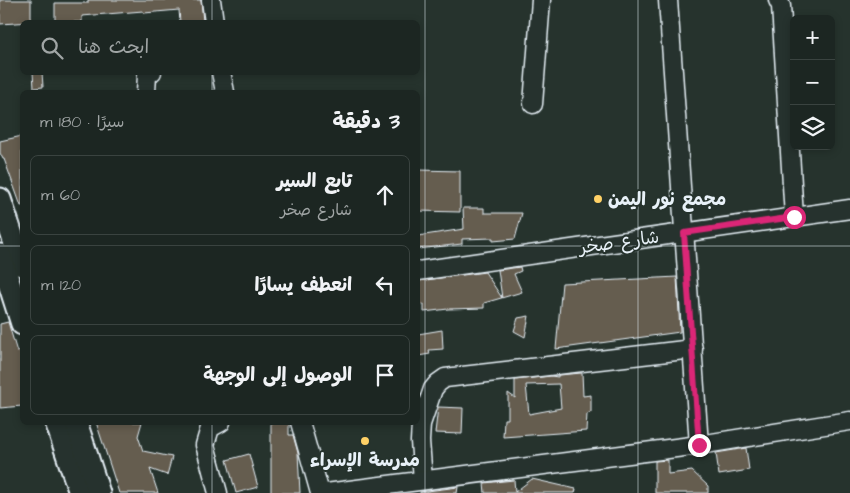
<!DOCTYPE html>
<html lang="ar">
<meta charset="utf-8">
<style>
body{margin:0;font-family:"Architects Daughter","Playpen Sans Arabic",sans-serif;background:#29322f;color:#f1f3f6;direction:rtl}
.controls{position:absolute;right:15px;top:15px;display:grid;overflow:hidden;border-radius:8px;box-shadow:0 2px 8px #0003}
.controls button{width:45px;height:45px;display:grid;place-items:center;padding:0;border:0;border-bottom:1px solid #3a4340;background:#1c2622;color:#f1f3f6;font:25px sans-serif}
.stop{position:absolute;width:15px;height:15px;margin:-11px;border:4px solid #db2777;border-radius:50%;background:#fff}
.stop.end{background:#db2777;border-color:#fff;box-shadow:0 1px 5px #0008}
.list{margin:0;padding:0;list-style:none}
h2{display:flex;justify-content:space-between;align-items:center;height:65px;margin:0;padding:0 20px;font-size:21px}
h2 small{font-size:16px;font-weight:400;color:#a0a5a5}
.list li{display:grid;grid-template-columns:32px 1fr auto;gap:15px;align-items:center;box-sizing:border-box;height:80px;margin:0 10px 10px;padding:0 10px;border:1px solid #3a4340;border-radius:8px}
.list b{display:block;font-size:19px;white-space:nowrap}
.list p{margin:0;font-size:16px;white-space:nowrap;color:#a0a5a5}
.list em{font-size:16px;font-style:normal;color:#a0a5a5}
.icon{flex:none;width:28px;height:28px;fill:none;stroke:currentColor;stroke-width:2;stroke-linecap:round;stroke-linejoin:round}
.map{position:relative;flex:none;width:850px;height:493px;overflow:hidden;direction:ltr}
.search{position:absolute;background:#1c2622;box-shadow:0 2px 8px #0003;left:20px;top:20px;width:400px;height:55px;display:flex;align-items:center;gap:12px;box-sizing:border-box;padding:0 18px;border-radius:8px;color:#a0a5a5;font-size:19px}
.panel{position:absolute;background:#1c2622;box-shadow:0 2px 8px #0003;left:20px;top:90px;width:400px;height:335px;border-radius:8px;direction:rtl}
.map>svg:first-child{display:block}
.building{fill:#655d4f;stroke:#e8f1f8;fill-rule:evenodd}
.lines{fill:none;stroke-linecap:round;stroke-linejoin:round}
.minor-casing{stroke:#e8f1f8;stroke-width:21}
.major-casing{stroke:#e8f1f8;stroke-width:25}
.minor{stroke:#26332d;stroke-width:18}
.major{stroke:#26332d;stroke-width:21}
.route{stroke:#db2777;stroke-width:6}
.grid{fill:none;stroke:#e8f1f8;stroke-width:1;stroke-opacity:0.55}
.poi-dot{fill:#ffd166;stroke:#26332d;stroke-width:2}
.labels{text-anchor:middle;stroke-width:4;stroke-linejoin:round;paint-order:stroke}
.poi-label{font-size:18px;font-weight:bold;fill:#e8f1f8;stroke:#26332d;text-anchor:start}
.street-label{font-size:18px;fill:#e8f1f8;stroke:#26332d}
</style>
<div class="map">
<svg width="850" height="493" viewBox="0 0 850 493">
<rect width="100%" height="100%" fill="#26332d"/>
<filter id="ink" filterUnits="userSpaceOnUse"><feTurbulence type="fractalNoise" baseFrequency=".02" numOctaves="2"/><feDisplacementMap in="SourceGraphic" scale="10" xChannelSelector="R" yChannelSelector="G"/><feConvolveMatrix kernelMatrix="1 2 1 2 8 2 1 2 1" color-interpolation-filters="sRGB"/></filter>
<g filter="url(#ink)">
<g class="building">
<polygon points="0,0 31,0 31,22 0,24"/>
<polygon points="88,0 201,0 203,22 180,22 179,10 144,13 143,11 82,16 82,22 55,22 55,3 88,3"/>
<polygon points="33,72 42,72 43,87 34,88"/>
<polygon points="22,136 22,206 21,206 4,159 3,159 0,153 0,141"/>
<polygon points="418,170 460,171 460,212 418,211"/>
<polygon points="463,208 484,208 484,213 522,213 515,239 493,241 493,238 462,239 462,244 418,249 418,236 464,229"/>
<polygon points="520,267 521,271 514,274 522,292 484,303 484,308 448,309 424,312 424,304 418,305 418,281 485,272 502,298 498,270"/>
<polygon points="677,277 680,332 556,349 562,283"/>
<polygon points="529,316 525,337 514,331 518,318"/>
<polygon points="8,322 17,352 22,351 22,406 0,408 0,324"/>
<polygon points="442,330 443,349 429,350 430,354 418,356 418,334"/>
<path d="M582,373l1,23 8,-1v17l-4,2 -1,17 -83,6 1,-18h4v-26l7,5v-18l36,-4 7,1v-2zM559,384l2,24 -32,6 -3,-29z"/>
<polygon points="438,407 463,408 462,434 435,433"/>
<polygon points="96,422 142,422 138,436 143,451 172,457 167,475 150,469 158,493 119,493"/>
<polygon points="271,422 289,422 289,435 293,435 298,453 300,493 271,493"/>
<polygon points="746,448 749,470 719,475 716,453"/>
<polygon points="249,454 258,487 236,493 227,460"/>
<polygon points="668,460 668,474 692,471 708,486 708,493 655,493 655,461"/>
<polygon points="532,479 576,489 575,493 485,493 484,483 514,480 515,492"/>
<polygon points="458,487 457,493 420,493 420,492"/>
</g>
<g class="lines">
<defs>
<g id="minor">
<polyline points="211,0 214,22"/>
<polyline points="668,0 699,445"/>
<polyline points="778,0 781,6 794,217"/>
<polyline points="221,72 225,92"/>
<polyline points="146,92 147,75 152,72"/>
<polyline points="533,104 541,0"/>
<polyline points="418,271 850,209"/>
<polyline points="300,422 320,493"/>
<polyline points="423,480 420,441 421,424 433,389 438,383 445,378 693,349"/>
<polyline points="218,493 205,445 210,428 221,422"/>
<polyline points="326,493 699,445 850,421"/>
</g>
<g id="major">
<polyline points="0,199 22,265"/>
<polyline points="0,255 22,324"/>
<polyline points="56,422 80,493"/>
<polyline points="76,422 99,493"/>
</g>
</defs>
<use href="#minor" class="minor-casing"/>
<use href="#major" class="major-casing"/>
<use href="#minor" class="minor"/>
<use href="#major" class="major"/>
</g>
</g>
<g class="lines" filter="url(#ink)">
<polyline class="route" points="699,445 684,233 794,217"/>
</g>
<path class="grid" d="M212,0v22M425,0v493M638,0v493M212,72v20M0,246h22M418,246h432M212,422v71"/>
<g class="poi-dot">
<circle cx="598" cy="199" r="5"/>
<circle cx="365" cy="441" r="5"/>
</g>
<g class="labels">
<g class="poi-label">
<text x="608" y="205">مجمع نور اليمن</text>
<text x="365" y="466" text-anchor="middle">مدرسة الإسراء</text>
</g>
<g class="street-label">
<text transform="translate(619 242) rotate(-8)" y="6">شارع صخر</text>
</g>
</g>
</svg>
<div class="controls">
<button>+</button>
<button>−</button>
<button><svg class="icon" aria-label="layers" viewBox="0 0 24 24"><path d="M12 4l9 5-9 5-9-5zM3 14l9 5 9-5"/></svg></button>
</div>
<div class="stop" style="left:794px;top:217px"></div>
<div class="stop end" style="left:699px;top:445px"></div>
<div class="search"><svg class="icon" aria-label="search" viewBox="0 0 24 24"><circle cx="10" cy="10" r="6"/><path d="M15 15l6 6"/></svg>ابحث هنا</div>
<section class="panel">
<h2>3 دقيقة<small>سيرًا · 180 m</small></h2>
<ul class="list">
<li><svg class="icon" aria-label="ahead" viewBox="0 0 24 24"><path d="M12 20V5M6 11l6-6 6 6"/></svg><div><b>تابع السير</b><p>شارع صخر</p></div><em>60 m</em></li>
<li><svg class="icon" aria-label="left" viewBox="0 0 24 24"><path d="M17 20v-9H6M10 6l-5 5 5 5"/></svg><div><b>انعطف يسارًا</b></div><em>120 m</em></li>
<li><svg class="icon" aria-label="arrive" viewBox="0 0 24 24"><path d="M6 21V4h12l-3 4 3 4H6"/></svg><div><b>الوصول إلى الوجهة</b></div></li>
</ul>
</section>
</div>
